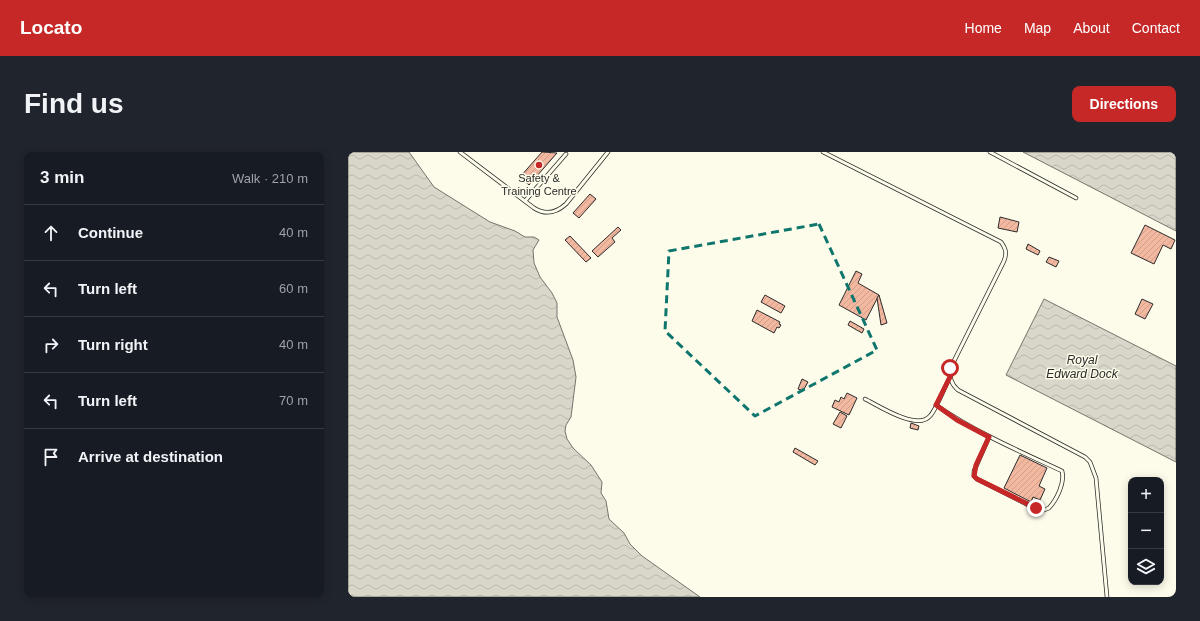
<!DOCTYPE html>
<meta charset="utf-8">
<style>
body{margin:0;font-family:Arial,sans-serif;background:#20242c;color:#f1f3f6}
.controls{position:absolute;right:12px;bottom:12px;display:grid;overflow:hidden;border-radius:8px;box-shadow:0 2px 10px #0003}
.controls button{width:36px;height:36px;display:grid;place-items:center;padding:0;border:0;border-bottom:1px solid #363941;background:#171b24;color:#f1f3f6;font:20px sans-serif}
.stop{position:absolute;width:12px;height:12px;margin:-9px;border:3px solid #c62828;border-radius:50%;background:#fff}
.stop.end{background:#c62828;border-color:#fff;box-shadow:0 1px 4px #0008}
.list{margin:0;padding:0;list-style:none}
h2{display:flex;justify-content:space-between;align-items:center;height:52px;margin:0;padding:0 16px;font-size:17px}
h2 small{font-size:13px;font-weight:400;color:#9ea1a6}
.list li{display:grid;grid-template-columns:26px 1fr auto;gap:12px;align-items:center;box-sizing:border-box;height:56px;padding:0 16px;border-top:1px solid #363941}
.list b{display:block;font-size:15px;white-space:nowrap}
.list em{font-size:13px;font-style:normal;color:#9ea1a6}
.icon{flex:none;width:22px;height:22px;fill:none;stroke:currentColor;stroke-width:2;stroke-linecap:round;stroke-linejoin:round}
.map{position:relative;flex:none;width:828px;height:445px;overflow:hidden;border-radius:8px}
header{display:flex;align-items:center;gap:24px;box-sizing:border-box;height:56px;padding:0 20px;background:#c62828;color:#fff}
header strong{font-size:19px}
nav{display:flex;gap:22px;margin-inline-start:auto;font-size:14px}
.intro{display:flex;align-items:center;justify-content:space-between;box-sizing:border-box;height:96px;padding:0 24px}
h1{margin:0;font-size:28px}
.button{padding:10px 18px;border-radius:8px;background:#c62828;color:#fff;font-size:14px;font-weight:700}
main{display:flex;gap:24px;padding:0 24px}
aside{flex:1;background:#171b24;border-radius:8px;box-shadow:0 2px 10px #0003}
.map>svg:first-child{display:block}
.water{fill:url(#water-waves);stroke:#74746e}
.building{fill:url(#building-hatch);stroke:#2b2b2b}
.lines{fill:none;stroke-linecap:round;stroke-linejoin:round}
.service-casing{stroke:#2b2b2b;stroke-width:4.5}
.service{stroke:#fdfbea;stroke-width:3}
.route{stroke:#c62828;stroke-width:5}
.marked{fill:none;stroke:#0f766e;stroke-width:3;stroke-dasharray:8 5;stroke-linejoin:round}
.poi-dot{fill:#c62828;stroke:#fdfbea;stroke-width:1.5}
.labels{text-anchor:middle;stroke-width:3;stroke-linejoin:round;paint-order:stroke}
.poi-label{font-size:11px;fill:#2b2b2b;stroke:#fdfbea}
.water-label{font-size:12px;font-style:italic;fill:#2b2b2b;stroke:#fdfbea}
</style>
<header>
<strong>Locato</strong>
<nav><a>Home</a><a>Map</a><a>About</a><a>Contact</a></nav>
</header>
<div class="intro"><h1>Find us</h1><a class="button">Directions</a></div>
<main>
<aside>
<h2>3 min<small>Walk · 210 m</small></h2>
<ul class="list">
<li><svg class="icon" aria-label="ahead" viewBox="0 0 24 24"><path d="M12 20V5M6 11l6-6 6 6"/></svg><div><b>Continue</b></div><em>40 m</em></li>
<li><svg class="icon" aria-label="left" viewBox="0 0 24 24"><path d="M17 20v-9H6M10 6l-5 5 5 5"/></svg><div><b>Turn left</b></div><em>60 m</em></li>
<li><svg class="icon" aria-label="right" viewBox="0 0 24 24"><path d="M7 20v-9h11M14 6l5 5-5 5"/></svg><div><b>Turn right</b></div><em>40 m</em></li>
<li><svg class="icon" aria-label="left" viewBox="0 0 24 24"><path d="M17 20v-9H6M10 6l-5 5 5 5"/></svg><div><b>Turn left</b></div><em>70 m</em></li>
<li><svg class="icon" aria-label="arrive" viewBox="0 0 24 24"><path d="M6 21V4h12l-3 4 3 4H6"/></svg><div><b>Arrive at destination</b></div></li>
</ul>
</aside>
<div class="map">
<svg width="828" height="445" viewBox="0 0 828 445">
<defs>
<pattern id="water-waves" width="16" height="10" patternUnits="userSpaceOnUse"><rect width="16" height="10" fill="#d8d7c9"/><path d="M0 5q4-4 8 0t8 0" fill="none" stroke="#bab9ad"/></pattern>
<pattern id="building-hatch" width="6" height="6" patternUnits="userSpaceOnUse"><rect width="6" height="6" fill="#f2b8a0"/><path d="M-1 1l2-2M0 6l6-6M5 7l2-2" fill="none" stroke="#d09e8a"/></pattern>
</defs>
<rect width="100%" height="100%" fill="#fdfbea"/>
<g class="water">
<polygon points="0,0 61,0 86,35 142,70 167,79 177,85 186,85 191,88 185,98 186,111 192,125 204,141 209,151 209,165 225,208 228,225 223,265 218,273 217,279 219,287 225,296 243,313 254,330 253,341 258,349 261,367 276,381 282,392 294,404 352,445 0,445"/>
<polygon points="675,0 828,0 828,79"/>
<polygon points="696,147 828,214 828,310 658,223"/>
</g>
<g class="building">
<polygon points="194,0 209,1 181,33 172,25"/>
<polygon points="242,42 248,47 231,66 225,61"/>
<polygon points="652,65 671,70 669,80 650,76"/>
<polygon points="797,73 827,88 823,97 815,93 806,112 783,101"/>
<polygon points="270,75 273,78 264,86 267,90 250,105 244,99"/>
<polygon points="222,84 243,106 238,110 217,88"/>
<polygon points="680,92 692,99 690,103 678,97"/>
<polygon points="701,105 711,109 708,115 698,110"/>
<polygon points="508,119 514,122 510,131 531,143 518,168 491,153"/>
<polygon points="417,143 437,154 433,161 413,150"/>
<polygon points="531,143 539,171 533,173 529,146"/>
<polygon points="794,147 805,152 797,167 787,162"/>
<polygon points="409,158 432,170 431,172 433,173 431,176 429,175 426,181 404,169"/>
<polygon points="502,169 516,177 514,181 500,173"/>
<polygon points="454,227 460,230 455,239 450,237"/>
<polygon points="499,241 509,246 501,263 484,255 487,248 491,250 493,245 496,247"/>
<polygon points="492,260 499,264 493,276 485,272"/>
<polygon points="563,271 571,274 570,278 562,276"/>
<polygon points="447,296 470,309 467,313 445,300"/>
<polygon points="672,303 699,316 691,334 697,337 692,348 685,345 683,350 656,336"/>
</g>
<g class="lines">
<defs>
<g id="service">
<path d="M112,0l74,56c11,7 22,5 32,-4l42,-52"/>
<path d="M475,0l178,90c5,7 6,11 3,19l-54,108c0,9 1,15 8,21l127,67 5,5 6,16 11,119"/>
<polyline points="642,0 728,46"/>
<polyline points="177,49 218,2"/>
<path d="M517,247c14,7 52,32 65,17 6,-6 15,-30 20,-39"/>
<path d="M588,253c39,27 83,46 126,66 3,12 -5,28 -13,37l-5,2 -8,-1 -59,-30 -3,-3v-5l15,-34"/>
</g>
</defs>
<use href="#service" class="service-casing"/>
<use href="#service" class="service"/>
</g>
<g class="lines">
<polyline class="route" points="602,216 602,225 588,253 609,268 641,285 628,313 626,324 629,327 688,356"/>
</g>
<path class="marked" d="M471,72l58,126 -122,66 -90,-85 4,-80z"/>
<circle class="poi-dot" cx="191" cy="13" r="4"/>
<g class="labels">
<g class="poi-label">
<text x="191" y="30">Safety &amp;<tspan x="191" dy="13">Training Centre</tspan></text>
</g>
<g class="water-label">
<text x="734" y="212">Royal<tspan x="734" dy="14">Edward Dock</tspan></text>
</g>
</g>
</svg>
<div class="controls">
<button>+</button>
<button>−</button>
<button><svg class="icon" aria-label="layers" viewBox="0 0 24 24"><path d="M12 4l9 5-9 5-9-5zM3 14l9 5 9-5"/></svg></button>
</div>
<div class="stop" style="left:602px;top:216px"></div>
<div class="stop end" style="left:688px;top:356px"></div>
</div>
</main>
